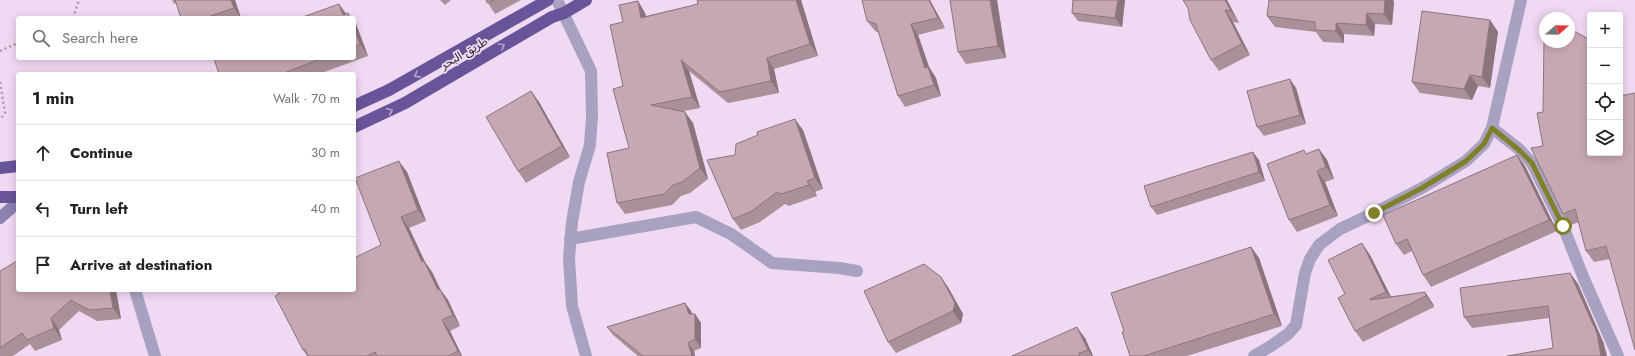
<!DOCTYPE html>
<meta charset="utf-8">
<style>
body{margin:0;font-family:Jost,"Noto Sans Arabic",sans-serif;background:#f6f6f6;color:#222}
.controls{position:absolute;right:12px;top:12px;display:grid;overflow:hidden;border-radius:4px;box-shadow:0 2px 10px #0003}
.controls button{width:36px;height:36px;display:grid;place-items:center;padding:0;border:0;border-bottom:1px solid #e0e0e0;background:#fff;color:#222;font:20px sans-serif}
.compass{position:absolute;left:1539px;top:12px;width:36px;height:36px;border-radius:50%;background:#fff;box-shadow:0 2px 10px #0003;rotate:70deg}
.stop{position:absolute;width:12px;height:12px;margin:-9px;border:3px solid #808029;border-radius:50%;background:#fff}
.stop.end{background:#808029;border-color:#fff;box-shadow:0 1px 4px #0008}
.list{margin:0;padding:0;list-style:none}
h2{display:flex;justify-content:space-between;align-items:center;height:52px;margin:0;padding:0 16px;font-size:17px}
h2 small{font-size:13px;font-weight:400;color:#767676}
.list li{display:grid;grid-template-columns:26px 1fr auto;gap:12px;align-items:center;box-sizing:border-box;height:56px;padding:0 16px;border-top:1px solid #e0e0e0}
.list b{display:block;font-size:15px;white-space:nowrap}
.list em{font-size:13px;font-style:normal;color:#767676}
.icon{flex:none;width:22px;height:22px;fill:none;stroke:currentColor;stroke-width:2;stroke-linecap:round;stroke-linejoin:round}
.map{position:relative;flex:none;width:1635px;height:356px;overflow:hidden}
.search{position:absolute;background:#fff;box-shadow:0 2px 10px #0003;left:16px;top:16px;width:340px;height:44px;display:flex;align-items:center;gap:10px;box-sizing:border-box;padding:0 14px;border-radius:4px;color:#767676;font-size:15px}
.panel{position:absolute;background:#fff;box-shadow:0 2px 10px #0003;left:16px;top:72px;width:340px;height:220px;border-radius:4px}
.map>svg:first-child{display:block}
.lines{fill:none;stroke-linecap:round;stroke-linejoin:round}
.path{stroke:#ac9aad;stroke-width:2.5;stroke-dasharray:2 3;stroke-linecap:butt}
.lane{stroke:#a8a1c2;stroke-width:12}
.street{stroke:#a8a1c2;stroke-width:12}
.secondary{stroke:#8d81b2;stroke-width:12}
.highway{stroke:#685599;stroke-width:12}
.wall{fill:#ab909a}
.shaded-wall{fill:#8b757d}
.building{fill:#c7a7b3;stroke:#8b757d}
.oneway{stroke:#baa4ce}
.route{stroke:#808029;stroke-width:5}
.labels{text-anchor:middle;stroke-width:3.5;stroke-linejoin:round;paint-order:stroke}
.street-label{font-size:12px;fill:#2d242d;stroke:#f0d9f2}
</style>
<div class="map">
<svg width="1635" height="356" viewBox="0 0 1635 356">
<rect width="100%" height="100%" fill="#f0d9f2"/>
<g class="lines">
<g class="path">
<polyline points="73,18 79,0"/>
<polyline points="0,51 18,43"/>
<polyline points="0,82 5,113 0,120"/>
</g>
<polyline class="lane" points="1492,128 1519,149 1532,163 1563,226 1584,279 1618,356"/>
<g class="street">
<polyline points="557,0 591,71 592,116 590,145 579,182 572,222 569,258 572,306 586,356"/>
<polyline points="570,239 696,217 731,234 772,263 839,268 857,271"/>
<polyline points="135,290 155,356"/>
<polyline points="1254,356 1271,346 1288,334 1296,325 1305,273 1310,259 1319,245 1340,229 1374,213 1422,188 1466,161 1484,144 1492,128 1521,0"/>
</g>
<polyline class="secondary" points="0,218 18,202"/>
<g class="highway">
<polyline points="354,106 389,90 548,0"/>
<polyline points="354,127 405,103 552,17 564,13 586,0"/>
<polyline points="0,168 18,166"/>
<polyline points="0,197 18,197"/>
</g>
</g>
<g class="wall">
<polygon points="172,0 235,0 241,18 181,18 176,3 174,4"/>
<polygon points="440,0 451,0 445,5"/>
<polygon points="486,0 521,0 495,14"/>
<polygon points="697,0 801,0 818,56 774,69 779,93 728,103 689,71 700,108 684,111 693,123 708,179 690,193 681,196 672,205 625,214 617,203 629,148 623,86 623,22 638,1 645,13 646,16 698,4"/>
<polygon points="862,0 930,0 945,28 918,35 929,67 936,78 941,96 905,107 898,96 879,33 875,31 867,21"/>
<polygon points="997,0 1006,58 966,64 958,52"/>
<polygon points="1073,0 1125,0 1122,27 1078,21 1072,13"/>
<polygon points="1227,0 1239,23 1233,22 1250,55 1219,71 1211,60"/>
<polygon points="1394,1 1392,25 1375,24 1374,36 1344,34 1344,43 1323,42 1316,32 1275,27 1267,16"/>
<polygon points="1490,20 1498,32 1490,88 1478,86 1472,100 1420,93 1412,82"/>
<polygon points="354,21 356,24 368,56 319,74 219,74 217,58 354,58"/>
<polygon points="1590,40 1610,259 1594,262 1586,251 1579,222 1571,225 1563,214 1543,146 1543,112"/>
<polygon points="1296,88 1306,124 1264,136 1257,127"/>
<polygon points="531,91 539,102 570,157 526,183 518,171"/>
<polygon points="803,130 823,189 815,192 817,196 789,206 785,204 760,222 741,230 733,219 735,155"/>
<polygon points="1319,149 1327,160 1334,179 1325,182 1338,216 1297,232 1289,220 1306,154"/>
<polygon points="1517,155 1525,166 1557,231 1431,287 1423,275 1412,251 1404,255 1396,244"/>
<polygon points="1259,160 1265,181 1157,215 1151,207"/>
<polygon points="407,172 426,221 409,228 425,262 432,272 440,289 448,300 460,326 450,331 462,356 307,356 303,350 279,294 354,290 381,245"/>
<polygon points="1251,247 1259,258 1282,326 1187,356 1130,356 1124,331"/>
<polygon points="1370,255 1391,297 1425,292 1433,304 1434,307 1363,342 1355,331 1345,294"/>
<polygon points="0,271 18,290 116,290 121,319 97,321 79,311 59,330 62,340 35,351 30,344 13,356 0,356"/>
<polygon points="1570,273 1578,284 1604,344 1553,348 1549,318 1472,328 1464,317"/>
<polygon points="941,277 949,289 963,314 961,323 896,353 888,342"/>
<polygon points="186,290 192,290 187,292"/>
<polygon points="685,303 691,311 692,314 695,314 701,323 701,348 694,351 695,356 638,356 613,335 607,327"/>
<polygon points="1085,338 1093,356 1012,356"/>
</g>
<g class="shaded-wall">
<polygon points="231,0 235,0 241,18 234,8"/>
<polygon points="796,0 801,0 818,56 810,44"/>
<polygon points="929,0 930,0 945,28 938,18"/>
<polygon points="990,0 997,0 1006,58 998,46"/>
<polygon points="1118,0 1125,0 1122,27 1115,18"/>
<polygon points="1225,0 1227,0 1239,23 1231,11"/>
<polygon points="1385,0 1393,0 1394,1 1392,25 1384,14"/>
<polygon points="638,1 645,13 649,29 641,18"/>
<polygon points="339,4 347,15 343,15"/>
<polygon points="1225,10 1233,22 1250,55 1242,44"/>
<polygon points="1367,13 1375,24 1374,36 1366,25"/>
<polygon points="1490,20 1498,32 1490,88 1482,77"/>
<polygon points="354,21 356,24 368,56 360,44 354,28"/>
<polygon points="1336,23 1344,34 1344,43 1336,31"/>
<polygon points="911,24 918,35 929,67 936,78 941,96 934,85 925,68"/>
<polygon points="767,58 774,69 779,93 771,81"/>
<polygon points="681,60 689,71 700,108 692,97"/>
<polygon points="1470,75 1478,86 1472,100 1464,89"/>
<polygon points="1290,79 1296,88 1306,124 1300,115"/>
<polygon points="531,91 539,102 570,157 562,146"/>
<polygon points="685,112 693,123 708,179 700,168"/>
<polygon points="795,119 803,130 823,189 815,178"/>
<polygon points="1319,149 1327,160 1334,179 1326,167"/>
<polygon points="1253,152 1259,160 1265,181 1259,172"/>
<polygon points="1517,155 1525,166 1557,231 1549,220"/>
<polygon points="399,161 407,172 426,221 418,210"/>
<polygon points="1317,171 1325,182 1338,216 1330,205"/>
<polygon points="807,181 815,192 817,196 809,185"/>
<polygon points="401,217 409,228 425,262 432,272 446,301 438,290 422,262"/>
<polygon points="1362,243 1370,255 1394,303 1386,292"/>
<polygon points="1251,247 1259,258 1282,326 1274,314"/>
<polygon points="1570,273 1578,284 1604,344 1607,356 1601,356"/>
<polygon points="941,277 949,289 963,314 961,323 953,311"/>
<polygon points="440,289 448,300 460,326 453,315"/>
<polygon points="110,290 116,290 121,319 113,308"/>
<polygon points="1425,292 1433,304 1434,307 1426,296"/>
<polygon points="685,303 691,311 695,322 695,314 701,323 701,348 695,339 689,314"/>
<polygon points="51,318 59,330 62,340 54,328"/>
<polygon points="442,320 450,331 462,356 461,356 458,351"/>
<polygon points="1077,327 1085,338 1093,356 1092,356 1088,350"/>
<polygon points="688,343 694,351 695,356 692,356"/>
</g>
<g class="building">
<polygon points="175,0 231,0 234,8 205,18 181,18"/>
<polygon points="486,0 494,0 487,3"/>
<polygon points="697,0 796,0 810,44 767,58 771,81 720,92 681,60 692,97 651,105 685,112 700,168 682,182 673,185 664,194 617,203 607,153 629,148 613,89 623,86 610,25 623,22 619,5 638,1 641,18 698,4"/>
<polygon points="862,0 929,0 938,18 911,24 925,68 928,67 934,85 898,96 876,24 867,21"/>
<polygon points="950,0 990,0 998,46 958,52"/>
<polygon points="1073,0 1118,0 1115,18 1072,13"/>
<polygon points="1183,0 1225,0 1231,11 1225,10 1242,44 1211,60 1190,20 1188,8"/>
<polygon points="1269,0 1385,0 1384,14 1367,13 1366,25 1336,23 1336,31 1315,30 1315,22 1267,16"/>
<polygon points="339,4 343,15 348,13 350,18 300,18"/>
<polygon points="1422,11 1490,20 1482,77 1470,75 1464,89 1412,82"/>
<polygon points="354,28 360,44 354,47"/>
<polygon points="1569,32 1576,32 1590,40 1590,153 1620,153 1620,96 1635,93 1635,350 1606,246 1586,251 1575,209 1563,214 1531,148 1543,146 1537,113 1543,112 1544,40 1545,38 1545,42 1569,42"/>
<polygon points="217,58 323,58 284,73 284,74 219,74 214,59"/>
<polygon points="1290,79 1300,115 1257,127 1247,91"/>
<polygon points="531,91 562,146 518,171 486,117"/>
<polygon points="795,119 815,178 807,181 809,185 781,194 777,192 752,211 733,219 707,160 735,155 736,144 758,135 757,132"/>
<polygon points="1319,149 1326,167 1317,171 1330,205 1289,220 1267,164 1304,150 1306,154"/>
<polygon points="1253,152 1259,172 1151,207 1144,186"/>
<polygon points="1517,155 1549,220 1423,275 1407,239 1396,244 1383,215"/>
<polygon points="399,161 418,210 401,217 422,262 424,261 438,290 440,289 453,315 442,320 458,351 448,356 377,356 375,352 367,356 308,356 305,349 303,350 275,296 279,294 277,290 354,290 354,258 381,245 355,178"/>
<polygon points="1362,243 1386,292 1370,299 1370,300 1425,292 1426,296 1355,331 1338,298 1345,294 1328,260"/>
<polygon points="1251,247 1274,314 1144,356 1130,356 1122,332 1124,331 1111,293"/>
<polygon points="18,260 18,290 110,290 113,308 89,310 71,300 51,318 54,328 27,340 22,333 0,348 0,271 17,261"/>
<polygon points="924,264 941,277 955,303 953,311 888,342 864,291"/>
<polygon points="1570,273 1597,333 1601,356 1507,356 1553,348 1548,306 1464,317 1460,288"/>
<polygon points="685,303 689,314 695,314 695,339 688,343 692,356 643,356 607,327"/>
<polygon points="1077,327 1088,350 1079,353 1080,356 1012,356"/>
</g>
<defs><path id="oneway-chevron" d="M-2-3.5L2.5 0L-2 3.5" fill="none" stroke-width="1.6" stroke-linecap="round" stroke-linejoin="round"/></defs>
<g class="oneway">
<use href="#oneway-chevron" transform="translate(502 46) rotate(-30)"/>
<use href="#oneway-chevron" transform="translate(417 75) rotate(151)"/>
<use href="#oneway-chevron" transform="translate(390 111) rotate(-25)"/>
</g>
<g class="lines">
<polyline class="route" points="1374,213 1422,188 1466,161 1484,144 1492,128 1519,150 1532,163 1563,226"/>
</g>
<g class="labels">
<g class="street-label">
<text transform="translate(464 53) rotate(-30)" y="4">طريق البحر</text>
</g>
</g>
</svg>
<div class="controls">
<button>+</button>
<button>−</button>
<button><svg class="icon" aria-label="locate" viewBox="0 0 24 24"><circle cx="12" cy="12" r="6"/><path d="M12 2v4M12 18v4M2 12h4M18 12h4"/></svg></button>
<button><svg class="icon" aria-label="layers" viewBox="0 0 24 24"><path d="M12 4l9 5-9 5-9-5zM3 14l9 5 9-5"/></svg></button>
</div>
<svg class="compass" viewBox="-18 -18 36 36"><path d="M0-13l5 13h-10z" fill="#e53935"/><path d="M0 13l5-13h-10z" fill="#767676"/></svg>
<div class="stop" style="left:1563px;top:226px"></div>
<div class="stop end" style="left:1374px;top:213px"></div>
<div class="search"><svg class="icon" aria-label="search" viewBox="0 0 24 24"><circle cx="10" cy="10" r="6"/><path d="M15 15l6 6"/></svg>Search here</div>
<section class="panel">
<h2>1 min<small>Walk · 70 m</small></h2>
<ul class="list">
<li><svg class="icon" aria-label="ahead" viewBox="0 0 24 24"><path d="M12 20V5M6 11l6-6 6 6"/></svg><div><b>Continue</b></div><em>30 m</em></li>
<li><svg class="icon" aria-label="left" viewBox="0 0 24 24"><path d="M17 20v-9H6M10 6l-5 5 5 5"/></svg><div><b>Turn left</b></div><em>40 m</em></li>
<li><svg class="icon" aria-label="arrive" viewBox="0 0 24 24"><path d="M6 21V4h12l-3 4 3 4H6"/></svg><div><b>Arrive at destination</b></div></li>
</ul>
</section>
</div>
